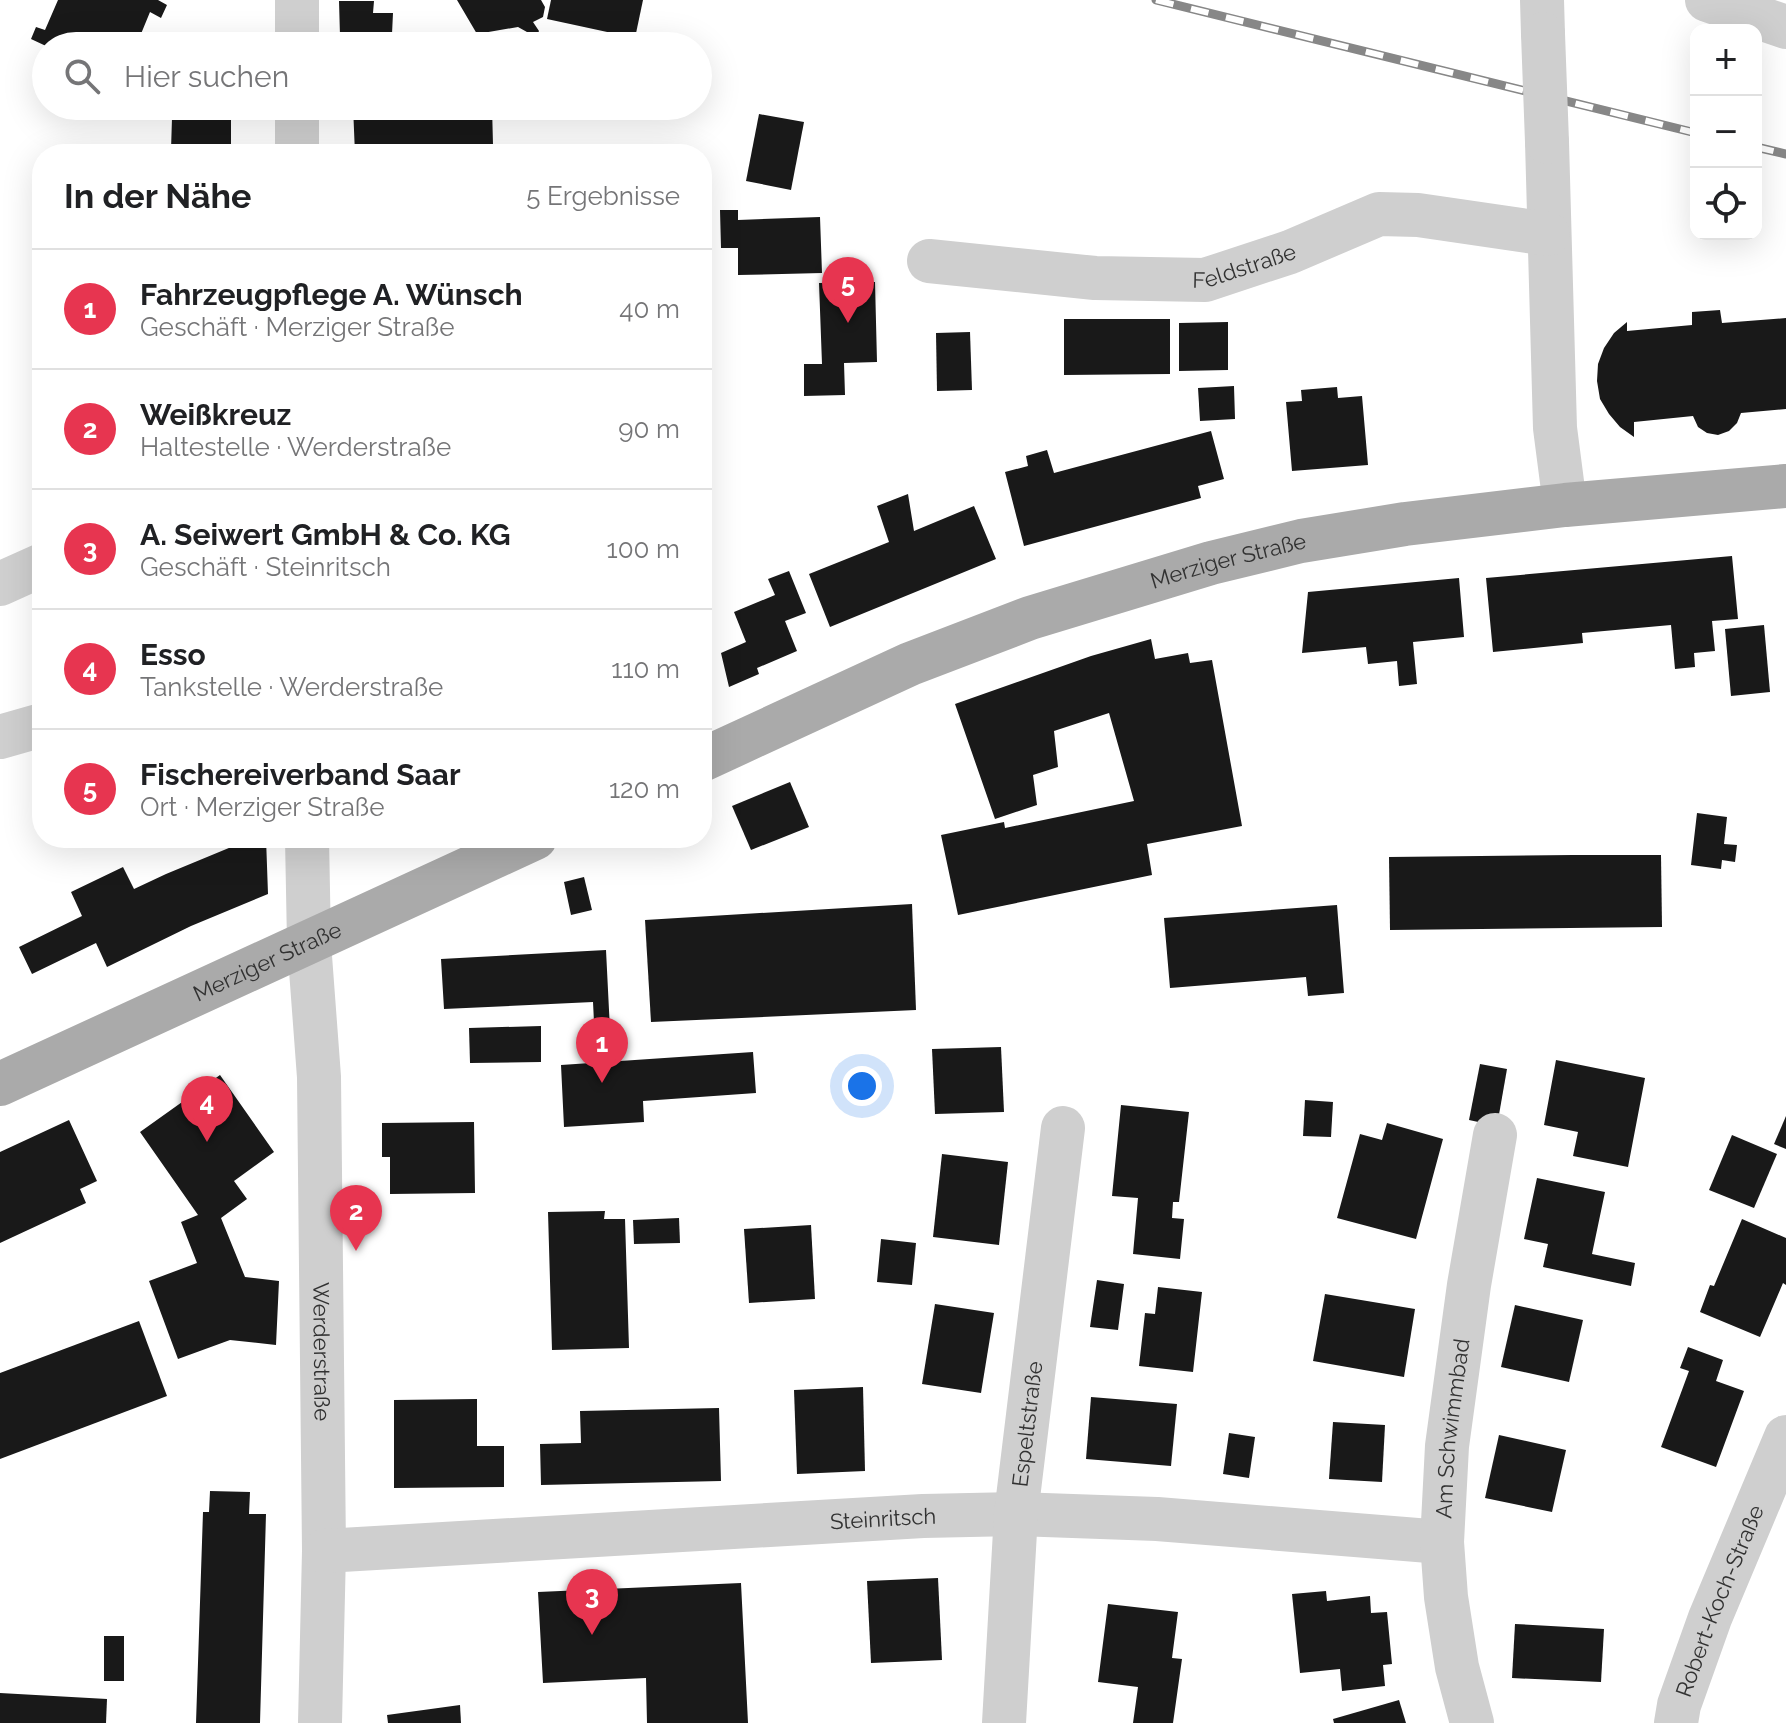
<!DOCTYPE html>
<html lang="de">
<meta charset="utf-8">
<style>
body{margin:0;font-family:Raleway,sans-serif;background:#f6f6f6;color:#202124}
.controls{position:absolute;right:24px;top:24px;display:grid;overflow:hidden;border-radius:16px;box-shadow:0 8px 32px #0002}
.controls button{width:72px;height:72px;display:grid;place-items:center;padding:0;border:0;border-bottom:2px solid #e0e0e0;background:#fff;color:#202124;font:40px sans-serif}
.you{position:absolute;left:862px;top:1086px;width:28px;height:28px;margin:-20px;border:6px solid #fff;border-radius:50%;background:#1a73e8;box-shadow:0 0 0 12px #1a73e833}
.badge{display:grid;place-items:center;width:52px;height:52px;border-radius:50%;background:#e73550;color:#fff;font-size:26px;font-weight:700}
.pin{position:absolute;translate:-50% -66px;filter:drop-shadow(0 2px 4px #0008)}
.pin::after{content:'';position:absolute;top:42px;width:28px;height:24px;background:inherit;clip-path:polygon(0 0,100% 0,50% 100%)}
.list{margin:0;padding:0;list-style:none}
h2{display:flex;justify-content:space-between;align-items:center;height:104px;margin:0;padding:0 32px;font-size:34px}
h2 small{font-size:26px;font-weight:400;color:#757577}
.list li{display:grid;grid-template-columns:52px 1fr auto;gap:24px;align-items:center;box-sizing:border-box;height:120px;padding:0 32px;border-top:2px solid #e0e0e0}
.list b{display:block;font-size:30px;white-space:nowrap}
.list p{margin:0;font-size:26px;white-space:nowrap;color:#757577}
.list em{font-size:26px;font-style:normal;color:#757577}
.icon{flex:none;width:44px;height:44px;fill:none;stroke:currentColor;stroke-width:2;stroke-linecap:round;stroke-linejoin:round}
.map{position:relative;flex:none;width:1786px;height:1723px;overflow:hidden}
.search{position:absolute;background:#fff;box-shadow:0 8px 32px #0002;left:32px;top:32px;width:680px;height:88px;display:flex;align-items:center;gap:20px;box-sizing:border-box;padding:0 28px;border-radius:44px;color:#757577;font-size:30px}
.panel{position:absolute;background:#fff;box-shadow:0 8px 32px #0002;left:32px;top:144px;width:680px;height:704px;border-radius:32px}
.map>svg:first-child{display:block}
.building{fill:#191919}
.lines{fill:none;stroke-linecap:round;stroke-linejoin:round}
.minor{stroke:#cfcfcf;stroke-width:44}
.major{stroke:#aaa;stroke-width:44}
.rail-casing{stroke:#878787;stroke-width:9}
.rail{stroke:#fff;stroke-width:6;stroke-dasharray:18;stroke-linecap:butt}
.minor-bridge{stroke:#cfcfcf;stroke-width:44}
.labels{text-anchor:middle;stroke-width:8;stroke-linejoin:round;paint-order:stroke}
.street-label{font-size:22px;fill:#323232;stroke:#fff}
</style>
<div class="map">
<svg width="1786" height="1723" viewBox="0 0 1786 1723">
<rect width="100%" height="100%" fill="#fff"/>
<g class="building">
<polygon points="58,0 158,0 167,5 161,18 150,12 136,46 46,46 31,39 36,27 45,30"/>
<polygon points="457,0 541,0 545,7 543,17 533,22 539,31 536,37 518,27 477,34"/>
<polygon points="551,0 643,0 635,38 547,19"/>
<polygon points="339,1 374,1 373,13 393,13 392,34 340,36"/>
<polygon points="142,106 231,106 231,151 171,150 172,118 142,118"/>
<polygon points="353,106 492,106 493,145 414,148 414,154 355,154"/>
<polygon points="759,114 804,122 791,190 746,181"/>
<polygon points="720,210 738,210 738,220 820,217 822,273 738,275 738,248 721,248"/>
<polygon points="875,282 877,362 844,363 845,395 804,396 804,364 822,364 819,283"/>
<polygon points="1720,310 1722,323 1786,318 1786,409 1741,413 1737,423 1729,431 1718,435 1707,433 1698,427 1693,416 1634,422 1634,437 1620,427 1609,414 1600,399 1597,381 1598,364 1604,348 1614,333 1627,322 1627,331 1692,325 1692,312"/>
<polygon points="1064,319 1170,319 1170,374 1064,375"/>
<polygon points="1228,322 1228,370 1179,371 1179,323"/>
<polygon points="970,332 972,390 937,391 936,333"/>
<polygon points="1234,386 1235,419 1200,421 1198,388"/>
<polygon points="1337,387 1338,398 1362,396 1368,465 1292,471 1286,402 1302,401 1301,390"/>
<polygon points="1211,431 1224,479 1198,486 1201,498 1024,546 1005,472 1028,466 1026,456 1047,450 1054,473"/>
<polygon points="908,494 914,531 974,506 996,559 830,627 809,574 889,542 877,506"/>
<polygon points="1732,556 1738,619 1712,621 1715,651 1694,653 1695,667 1675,669 1671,625 1582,633 1583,643 1493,652 1486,578"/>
<polygon points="789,571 806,613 785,621 797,651 757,668 759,674 729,687 721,653 746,642 734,612 775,595 768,579"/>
<polygon points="1459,578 1464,637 1413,642 1417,684 1399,686 1397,661 1368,664 1366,647 1302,653 1308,592"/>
<polygon points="1764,625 1770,692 1731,696 1725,629"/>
<polygon points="1151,639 1155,659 1188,653 1190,663 1212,660 1242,826 1147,844 1152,875 958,915 941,835 1004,822 1005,828 1134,801 1109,713 1054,731 1058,767 1033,775 1037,805 995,819 955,704 1091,656"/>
<polygon points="790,782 809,827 751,850 732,806"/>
<polygon points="1697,813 1727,817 1724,844 1737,845 1735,862 1722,860 1721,869 1691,865"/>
<polygon points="253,838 266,838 268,894 191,926 107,967 96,943 32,974 19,947 82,916 71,892 123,867 134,889 166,874"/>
<polygon points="1573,855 1661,855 1662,927 1390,930 1389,857"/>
<polygon points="584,877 592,910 571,915 564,882"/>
<polygon points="912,904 916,1010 651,1022 645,920"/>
<polygon points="1337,905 1344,993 1308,996 1306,977 1170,988 1164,918"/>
<polygon points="606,950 611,1050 587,1051 586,1023 594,1022 593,1002 444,1009 441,959"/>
<polygon points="541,1026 541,1062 470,1063 469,1028"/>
<polygon points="1001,1047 1004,1112 935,1114 932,1049"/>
<polygon points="753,1052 756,1093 643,1101 644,1122 564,1127 561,1065"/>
<polygon points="1556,1060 1645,1078 1628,1167 1573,1156 1578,1132 1544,1125"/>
<polygon points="1480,1064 1507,1069 1497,1126 1469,1120"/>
<polygon points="220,1075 274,1152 234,1181 247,1199 221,1218 245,1277 279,1281 276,1345 230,1340 178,1359 149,1281 197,1263 181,1222 198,1215 140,1132"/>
<polygon points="1305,1100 1333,1102 1331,1137 1303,1136"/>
<polygon points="1121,1105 1189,1112 1179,1202 1173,1202 1172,1218 1184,1219 1180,1259 1133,1254 1138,1198 1112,1196"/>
<polygon points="1786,1116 1786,1149 1774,1144"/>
<polygon points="69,1120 97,1181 80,1189 86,1203 0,1243 0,1152"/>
<polygon points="474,1122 475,1193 390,1194 390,1157 382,1157 382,1123"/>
<polygon points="1387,1123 1443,1139 1416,1239 1337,1218 1360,1134 1382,1140"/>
<polygon points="1732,1135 1777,1154 1754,1208 1709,1190"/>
<polygon points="942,1154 1008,1162 999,1245 933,1237"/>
<polygon points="1537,1178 1605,1192 1592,1254 1635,1263 1631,1286 1543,1267 1548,1244 1524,1239"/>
<polygon points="605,1211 604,1219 625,1219 629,1348 552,1350 548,1212"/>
<polygon points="679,1218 680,1243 634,1244 633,1220"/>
<polygon points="1742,1219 1786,1238 1786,1285 1783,1283 1760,1337 1700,1312 1710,1285 1714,1286"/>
<polygon points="811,1225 815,1299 749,1303 744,1229"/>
<polygon points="881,1239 916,1243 912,1285 877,1282"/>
<polygon points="1097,1280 1124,1284 1118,1330 1090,1327"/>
<polygon points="1158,1287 1202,1292 1193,1372 1139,1366 1145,1313 1155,1314"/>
<polygon points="1325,1294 1415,1309 1404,1377 1313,1361"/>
<polygon points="935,1304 994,1313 981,1393 922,1384"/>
<polygon points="1515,1305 1583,1320 1569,1382 1501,1367"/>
<polygon points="139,1321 167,1396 0,1459 0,1373"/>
<polygon points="1688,1347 1723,1360 1716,1381 1744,1391 1716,1467 1661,1447 1689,1371 1680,1368"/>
<polygon points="863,1387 865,1471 797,1474 794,1390"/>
<polygon points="1091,1397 1177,1404 1171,1466 1086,1459"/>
<polygon points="477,1399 477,1446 504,1446 504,1487 394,1488 394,1400"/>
<polygon points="719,1408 721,1481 541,1485 540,1444 581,1443 580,1411"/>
<polygon points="1333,1422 1385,1425 1382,1482 1329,1479"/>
<polygon points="1229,1433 1255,1437 1249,1478 1223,1474"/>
<polygon points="1499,1435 1566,1450 1552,1512 1485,1498"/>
<polygon points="210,1491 250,1492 249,1514 266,1514 260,1723 196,1723 203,1512 209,1512"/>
<polygon points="938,1578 942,1660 871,1663 867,1581"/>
<polygon points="741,1583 748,1723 647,1723 646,1678 543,1683 538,1592"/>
<polygon points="1326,1591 1327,1601 1370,1596 1371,1613 1387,1612 1392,1664 1383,1665 1385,1686 1342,1691 1340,1669 1300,1673 1292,1594"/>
<polygon points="1108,1604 1178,1612 1172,1658 1182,1659 1173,1723 1133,1723 1138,1687 1098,1682"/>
<polygon points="1515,1624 1604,1629 1601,1682 1512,1678"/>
<rect x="104" y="1636" width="20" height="45"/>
<polygon points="0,1693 107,1699 106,1723 0,1723"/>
<polygon points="1399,1700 1406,1723 1334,1723 1333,1719"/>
<polygon points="460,1705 461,1723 388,1723 387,1715"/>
</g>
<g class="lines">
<g class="minor">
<polyline points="297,0 297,46"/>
<polyline points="1542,0 1543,34"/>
<polyline points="1707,0 1786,27"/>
<polyline points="297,106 297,154"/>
<polyline points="1547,142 1555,428 1565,505"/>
<path id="s1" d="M929,261l166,17 110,2 85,-28 89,-38 39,1 130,19"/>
<polyline points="0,584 42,565"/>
<polyline points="0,737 42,725"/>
<path id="s2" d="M307,838l2,105 10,134 5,474 -4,172"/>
<path id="s3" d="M324,1551l599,-35 93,-2 141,5 285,23"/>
<path id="s4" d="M1004,1723l12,-209 47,-386"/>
<path id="s5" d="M1472,1723l-15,-56 -11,-70 -4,-55 5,-96 22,-161 26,-150"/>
<path id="s6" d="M1676,1723l3,-18 31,-87 76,-181"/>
</g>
<g class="major">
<path id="s7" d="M702,760l208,-96 120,-46 181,-55 90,-22 104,-17 160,-19 221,-19"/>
<path id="s8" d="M0,1084l535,-246"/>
</g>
<defs>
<g id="rail">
<polyline points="1156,0 1696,133"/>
<polyline points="1756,147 1786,154"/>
</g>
</defs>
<use href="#rail" class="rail-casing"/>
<use href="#rail" class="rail"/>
<polyline class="minor-bridge" points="1543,34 1547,142"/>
</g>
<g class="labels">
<g class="street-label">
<text dy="8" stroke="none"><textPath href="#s1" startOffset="318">Feldstraße</textPath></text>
<text dy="8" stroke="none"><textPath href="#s7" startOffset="564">Merziger Straße</textPath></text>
<text dy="8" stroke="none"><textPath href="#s8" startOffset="294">Merziger Straße</textPath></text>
<text dy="8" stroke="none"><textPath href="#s2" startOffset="514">Werderstraße</textPath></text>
<text dy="8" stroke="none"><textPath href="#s4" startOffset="300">Espeltstraße</textPath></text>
<text dy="8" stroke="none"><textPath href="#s5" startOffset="298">Am Schwimmbad</textPath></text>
<text dy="8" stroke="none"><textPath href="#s3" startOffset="560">Steinritsch</textPath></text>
<text dy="8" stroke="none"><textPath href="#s6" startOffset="130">Robert-Koch-Straße</textPath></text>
</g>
</g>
</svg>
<div class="controls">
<button>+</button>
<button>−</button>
<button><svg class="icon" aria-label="locate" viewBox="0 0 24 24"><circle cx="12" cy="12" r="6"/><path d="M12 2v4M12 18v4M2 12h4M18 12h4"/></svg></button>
</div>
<div class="you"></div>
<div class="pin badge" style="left:602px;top:1083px">1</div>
<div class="pin badge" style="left:356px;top:1251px">2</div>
<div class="pin badge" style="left:592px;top:1635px">3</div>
<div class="pin badge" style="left:207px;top:1142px">4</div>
<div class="pin badge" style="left:848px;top:323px">5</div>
<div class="search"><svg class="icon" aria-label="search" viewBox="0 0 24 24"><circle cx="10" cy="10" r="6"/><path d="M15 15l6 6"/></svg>Hier suchen</div>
<section class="panel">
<h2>In der Nähe<small>5 Ergebnisse</small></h2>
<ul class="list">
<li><span class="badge">1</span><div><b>Fahrzeugpflege A. Wünsch</b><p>Geschäft · Merziger Straße</p></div><em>40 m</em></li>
<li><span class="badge">2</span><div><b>Weißkreuz</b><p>Haltestelle · Werderstraße</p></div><em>90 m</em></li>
<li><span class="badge">3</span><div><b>A. Seiwert GmbH &amp; Co. KG</b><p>Geschäft · Steinritsch</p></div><em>100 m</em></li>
<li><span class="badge">4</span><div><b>Esso</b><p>Tankstelle · Werderstraße</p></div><em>110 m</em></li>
<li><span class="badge">5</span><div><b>Fischereiverband Saar</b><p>Ort · Merziger Straße</p></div><em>120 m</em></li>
</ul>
</section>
</div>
